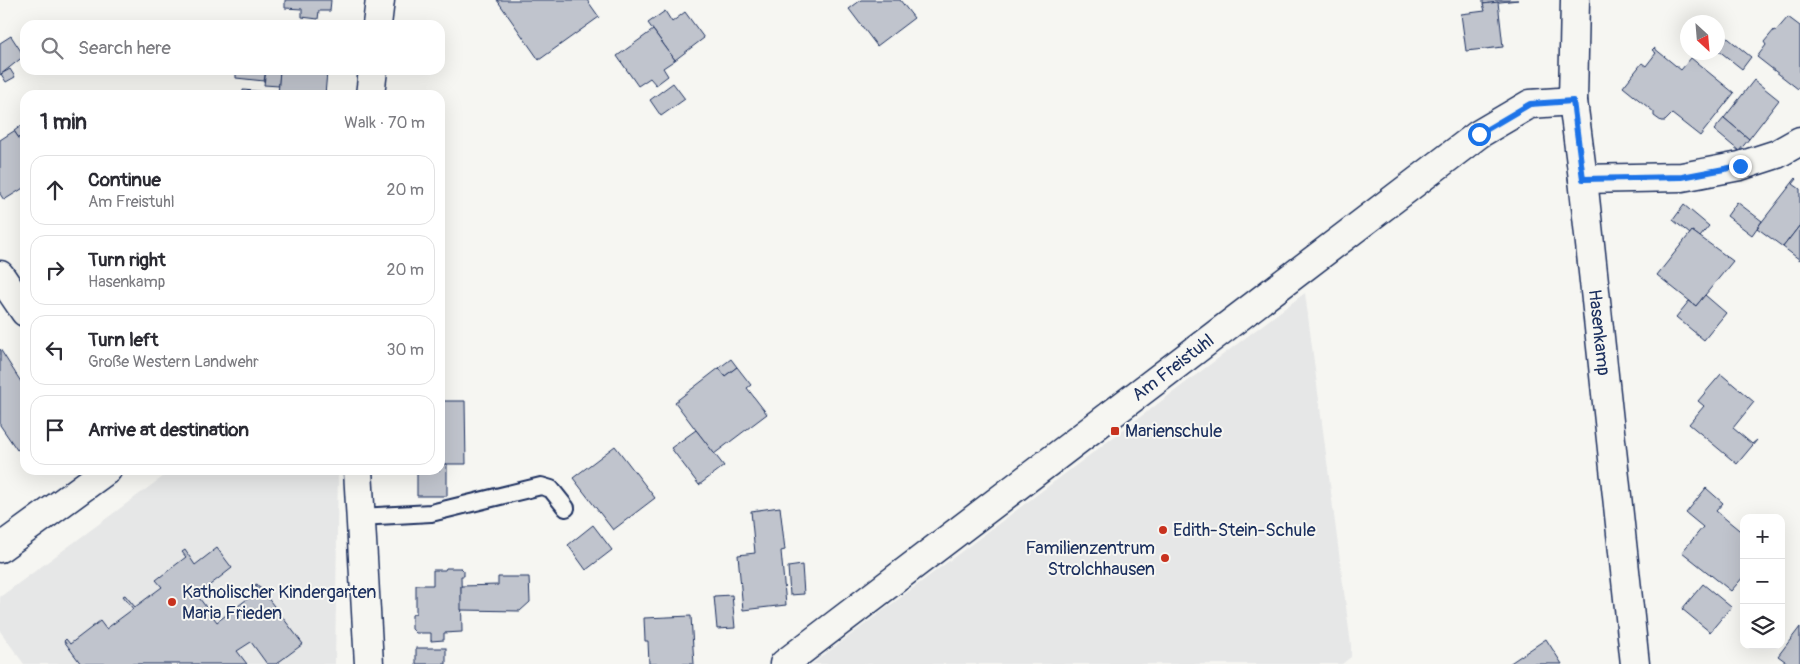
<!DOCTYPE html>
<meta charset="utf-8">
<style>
body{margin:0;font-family:Pangolin,sans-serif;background:#f2f2f3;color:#2b2b33}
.controls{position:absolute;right:15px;bottom:15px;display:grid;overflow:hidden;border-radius:10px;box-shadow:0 5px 20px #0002}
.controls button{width:45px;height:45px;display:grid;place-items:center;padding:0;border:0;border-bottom:1px solid #e1e1e2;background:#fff;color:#2b2b33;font:25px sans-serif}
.compass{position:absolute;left:1680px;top:15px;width:45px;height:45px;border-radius:50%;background:#fff;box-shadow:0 5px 20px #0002;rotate:154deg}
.stop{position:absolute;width:15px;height:15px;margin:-11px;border:4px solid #1a73e8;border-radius:50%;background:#fff}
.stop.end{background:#1a73e8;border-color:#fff;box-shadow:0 1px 5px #0008}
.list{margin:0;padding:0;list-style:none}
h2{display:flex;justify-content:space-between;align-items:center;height:65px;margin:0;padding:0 20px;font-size:21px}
h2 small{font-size:16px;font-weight:400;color:#7c7c81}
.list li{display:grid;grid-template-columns:32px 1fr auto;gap:15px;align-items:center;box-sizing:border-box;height:70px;margin:0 10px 10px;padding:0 10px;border:1px solid #e1e1e2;border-radius:15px}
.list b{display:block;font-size:19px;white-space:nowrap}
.list p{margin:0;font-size:16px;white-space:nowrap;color:#7c7c81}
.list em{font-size:16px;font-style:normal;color:#7c7c81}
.icon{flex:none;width:28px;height:28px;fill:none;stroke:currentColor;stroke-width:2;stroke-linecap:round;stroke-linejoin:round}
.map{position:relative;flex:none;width:1800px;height:664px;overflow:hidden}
.search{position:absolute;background:#fff;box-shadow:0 5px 20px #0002;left:20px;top:20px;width:425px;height:55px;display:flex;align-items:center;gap:12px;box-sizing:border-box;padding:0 18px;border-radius:15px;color:#7c7c81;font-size:19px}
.panel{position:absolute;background:#fff;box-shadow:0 5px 20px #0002;left:20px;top:90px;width:425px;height:385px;border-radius:15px}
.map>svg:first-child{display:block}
.built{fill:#e6e7e7}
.building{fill:#c0c4cd;stroke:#1b2f5e}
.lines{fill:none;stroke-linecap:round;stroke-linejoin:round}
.service-casing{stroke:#1b2f5e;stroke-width:20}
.minor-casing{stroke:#1b2f5e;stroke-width:31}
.service{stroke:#f6f6f2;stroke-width:16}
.minor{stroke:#f6f6f2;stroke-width:28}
.route{stroke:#1a73e8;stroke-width:6}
.poi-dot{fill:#c8321e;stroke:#f6f6f2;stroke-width:2}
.labels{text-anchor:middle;stroke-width:4;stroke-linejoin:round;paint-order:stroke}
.street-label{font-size:18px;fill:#1b2f5e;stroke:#f6f6f2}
.poi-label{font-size:18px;fill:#1b2f5e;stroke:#f6f6f2;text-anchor:start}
</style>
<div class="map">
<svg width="1800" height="664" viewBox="0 0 1800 664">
<rect width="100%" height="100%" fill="#f6f6f2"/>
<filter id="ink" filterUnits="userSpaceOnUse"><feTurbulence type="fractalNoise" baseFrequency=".02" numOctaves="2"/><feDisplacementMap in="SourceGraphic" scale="10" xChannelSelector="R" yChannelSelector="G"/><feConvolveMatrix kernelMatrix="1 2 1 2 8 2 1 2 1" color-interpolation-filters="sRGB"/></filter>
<g filter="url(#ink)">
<g class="built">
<polygon points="1305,293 1351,645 1351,657 1342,664 812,664"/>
<polygon points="172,470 338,470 335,664 24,664 0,631 0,597"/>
</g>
<g class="building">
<polygon points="285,0 331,0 330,11 319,11 318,19 302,17 302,9 285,8"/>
<polygon points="497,0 587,0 599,17 539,60"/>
<polygon points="861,0 900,0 914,18 877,46 849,9"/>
<polygon points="1483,0 1518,0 1483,4"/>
<polygon points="1498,2 1503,47 1466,51 1461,14 1485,11 1483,4"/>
<polygon points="665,11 672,22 685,12 704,38 675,60 648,23"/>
<polygon points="1788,17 1800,26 1800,86 1798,89 1757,57 1766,45 1764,42 1774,30 1776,31"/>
<polygon points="653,30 675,60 663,68 668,76 656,85 650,78 638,86 617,56"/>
<polygon points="1718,30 1751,57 1742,69 1718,50"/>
<polygon points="11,36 24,56 0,75 0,43"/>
<polygon points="1654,48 1681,70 1691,58 1734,93 1700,136 1672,114 1665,121 1661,121 1654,116 1654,112 1623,87 1642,63 1646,66 1656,53 1652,50"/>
<polygon points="10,69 15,77 6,82 1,74"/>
<polygon points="236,70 266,70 264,81 236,78"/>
<polygon points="266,70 280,70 279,86 264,85"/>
<polygon points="280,70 327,72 325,95 278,95"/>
<polygon points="1754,80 1779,100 1749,139 1724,118"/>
<polygon points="673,83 685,99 661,116 650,100"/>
<polygon points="243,90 278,93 278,95 243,95"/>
<polygon points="1724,118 1749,139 1739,151 1714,130"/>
<polygon points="25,123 25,147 14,131"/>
<polygon points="14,131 25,147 25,187 4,200 0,194 0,140"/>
<polygon points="1796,178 1797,179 1793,184 1800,189 1800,225 1783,247 1757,228"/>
<polygon points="1737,202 1762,221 1752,235 1727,216"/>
<polygon points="1684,205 1709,226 1700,237 1692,231 1690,234 1673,220"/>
<polygon points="1800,225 1800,260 1783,247"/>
<polygon points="1692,231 1733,261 1696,306 1657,275"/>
<polygon points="1705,295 1726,313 1704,340 1676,317 1689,301 1696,306"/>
<polygon points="0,349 25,388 25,445 17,450 0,425"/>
<polygon points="731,359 737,367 725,376 719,368"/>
<polygon points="737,367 751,385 747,388 767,414 714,454 675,402 719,368 725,376"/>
<polygon points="1721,374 1754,402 1733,428 1752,444 1757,440 1737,464 1689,424 1704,406 1698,401"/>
<polygon points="440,401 465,401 466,464 440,464"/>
<polygon points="696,430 724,466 699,485 671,448"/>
<polygon points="615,446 655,498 613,530 573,478"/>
<polygon points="440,464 447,464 447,496 417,496 417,470 440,470"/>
<polygon points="1706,488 1723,503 1716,511 1744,534 1744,576 1731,591 1682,552 1703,527 1686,513"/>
<polygon points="780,507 785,550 781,551 786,605 743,610 738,555 755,553 751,511"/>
<polygon points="593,525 612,550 586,570 568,545"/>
<polygon points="217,548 232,568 197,595 217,622 259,590 255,585 257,584 303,644 276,664 267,664 251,642 237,651 247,664 81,664 64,641 66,639 70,644 100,621 106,629 133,609 123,596 125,595 135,607 162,587 156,580 186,557 182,552 185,550 195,565"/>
<polygon points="802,565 804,594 790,595 788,567"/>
<polygon points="446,568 461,568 464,571 464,576 461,576 462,632 444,633 444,640 431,641 431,633 416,633 412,629 412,615 416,613 416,585 433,585 433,570 445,570"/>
<polygon points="498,577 529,577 530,602 520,611 461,610 461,586 498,585"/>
<polygon points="1703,584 1731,607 1710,632 1682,609"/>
<polygon points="732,595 735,628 717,629 714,596"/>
<polygon points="691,616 694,664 649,664 648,641 645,641 644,618"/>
<polygon points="1800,627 1800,664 1789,664 1778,656"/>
<polygon points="1546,639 1562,664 1509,664"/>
<rect x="416" y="648" width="30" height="16"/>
</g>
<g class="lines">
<defs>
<polyline id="service" points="360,517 431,513 541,486 551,489 566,508"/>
<g id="minor">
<path id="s1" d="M1575,0l-2,101 10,78 52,485"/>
<polyline points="377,25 380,0"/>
<polyline points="370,95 373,70"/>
<polyline points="1583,179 1682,177 1740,166 1777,154 1800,141"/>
<polyline points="0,275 25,312"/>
<polyline points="358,470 369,664"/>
<polyline points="0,548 107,470"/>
<path id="s2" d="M784,664l695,-530 51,-30 43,-3"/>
</g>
</defs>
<use href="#service" class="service-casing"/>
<use href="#minor" class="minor-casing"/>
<use href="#service" class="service"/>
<use href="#minor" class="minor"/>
</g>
</g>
<g class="lines" filter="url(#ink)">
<polyline class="route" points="1479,134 1530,104 1573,101 1583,179 1682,177 1740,166"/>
</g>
<g class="poi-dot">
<rect x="1110" y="426" width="10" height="10" rx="2.5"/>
<circle cx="1163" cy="530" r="5"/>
<circle cx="1165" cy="558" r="5"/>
<circle cx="172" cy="602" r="5"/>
</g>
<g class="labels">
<g class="street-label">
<text dy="6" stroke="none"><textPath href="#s1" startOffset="334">Hasenkamp</textPath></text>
<text dy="6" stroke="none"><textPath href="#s2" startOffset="489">Am Freistuhl</textPath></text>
</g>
<g class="poi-label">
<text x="1125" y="437">Marienschule</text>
<text x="1173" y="536">Edith-Stein-Schule</text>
<text x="1155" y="554" text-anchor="end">Familienzentrum<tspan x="1155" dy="21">Strolchhausen</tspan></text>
<text x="182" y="598">Katholischer Kindergarten<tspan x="182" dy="21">Maria Frieden</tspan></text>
</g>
</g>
</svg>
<div class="controls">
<button>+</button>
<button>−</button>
<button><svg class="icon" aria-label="layers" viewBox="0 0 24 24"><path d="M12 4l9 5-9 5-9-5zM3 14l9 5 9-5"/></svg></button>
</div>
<svg class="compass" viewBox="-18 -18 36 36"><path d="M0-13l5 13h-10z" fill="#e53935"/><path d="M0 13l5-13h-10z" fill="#7c7c81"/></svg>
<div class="stop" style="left:1479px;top:134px"></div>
<div class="stop end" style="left:1740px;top:166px"></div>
<div class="search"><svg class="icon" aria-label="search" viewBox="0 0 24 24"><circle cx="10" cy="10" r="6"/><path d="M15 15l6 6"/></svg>Search here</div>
<section class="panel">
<h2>1 min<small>Walk · 70 m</small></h2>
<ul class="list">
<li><svg class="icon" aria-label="ahead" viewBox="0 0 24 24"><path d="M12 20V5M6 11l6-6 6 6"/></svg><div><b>Continue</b><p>Am Freistuhl</p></div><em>20 m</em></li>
<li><svg class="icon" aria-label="right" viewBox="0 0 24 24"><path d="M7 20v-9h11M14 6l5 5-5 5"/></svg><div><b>Turn right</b><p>Hasenkamp</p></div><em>20 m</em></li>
<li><svg class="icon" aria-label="left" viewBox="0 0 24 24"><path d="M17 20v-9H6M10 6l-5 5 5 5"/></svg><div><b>Turn left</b><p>Große Western Landwehr</p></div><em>30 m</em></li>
<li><svg class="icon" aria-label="arrive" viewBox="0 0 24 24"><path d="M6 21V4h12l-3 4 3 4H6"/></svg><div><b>Arrive at destination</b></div></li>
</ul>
</section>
</div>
